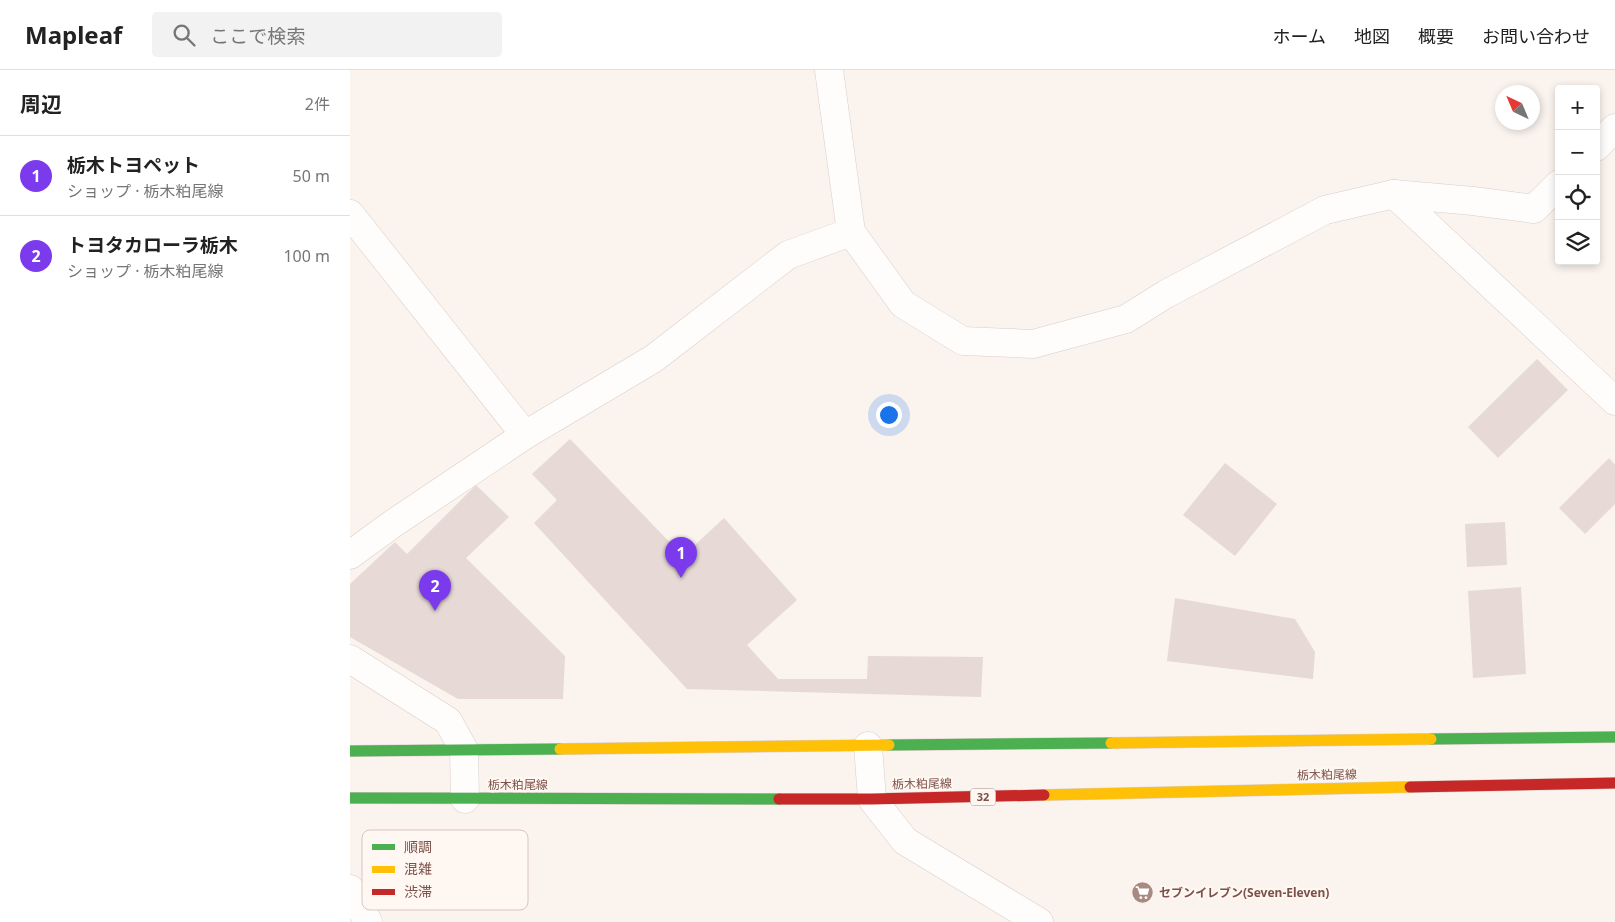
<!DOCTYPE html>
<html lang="ja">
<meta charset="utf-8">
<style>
body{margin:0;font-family:"Noto Sans","Noto Sans JP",sans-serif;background:#f2f2f2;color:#222}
.controls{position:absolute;right:15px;top:15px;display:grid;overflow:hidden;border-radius:5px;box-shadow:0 2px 8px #0003}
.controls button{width:45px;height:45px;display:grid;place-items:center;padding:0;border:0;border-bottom:1px solid #e0e0e0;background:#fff;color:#222;font:25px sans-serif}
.compass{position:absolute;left:1145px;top:15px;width:45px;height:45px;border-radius:50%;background:#fff;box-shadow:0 2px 8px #0003;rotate:316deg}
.you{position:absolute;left:538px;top:344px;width:18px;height:18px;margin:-12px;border:4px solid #fff;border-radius:50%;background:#1a73e8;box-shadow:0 0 0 8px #1a73e833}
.badge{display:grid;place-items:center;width:32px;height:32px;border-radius:50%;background:#7c3aed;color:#fff;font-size:16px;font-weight:700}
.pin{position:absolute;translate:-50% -41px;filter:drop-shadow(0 1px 2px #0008)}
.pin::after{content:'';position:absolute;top:26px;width:18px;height:15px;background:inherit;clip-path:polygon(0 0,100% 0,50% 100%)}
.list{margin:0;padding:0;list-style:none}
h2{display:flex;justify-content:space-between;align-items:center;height:65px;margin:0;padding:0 20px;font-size:21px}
h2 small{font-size:16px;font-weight:400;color:#767676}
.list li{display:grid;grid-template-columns:32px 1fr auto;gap:15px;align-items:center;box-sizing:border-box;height:80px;padding:0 20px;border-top:1px solid #e0e0e0}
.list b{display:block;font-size:19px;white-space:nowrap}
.list p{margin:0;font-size:16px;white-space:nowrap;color:#767676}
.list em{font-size:16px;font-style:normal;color:#767676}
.icon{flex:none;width:28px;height:28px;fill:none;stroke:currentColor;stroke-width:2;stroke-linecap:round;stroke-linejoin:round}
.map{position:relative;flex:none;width:1265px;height:852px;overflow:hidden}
header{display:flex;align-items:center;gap:30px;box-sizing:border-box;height:70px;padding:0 25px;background:#fff;border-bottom:1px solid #e0e0e0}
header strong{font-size:24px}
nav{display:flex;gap:28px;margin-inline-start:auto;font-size:18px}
.search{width:350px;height:45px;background:#f2f2f2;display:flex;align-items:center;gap:12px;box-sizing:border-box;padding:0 18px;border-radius:5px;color:#767676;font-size:19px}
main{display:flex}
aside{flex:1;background:#fff}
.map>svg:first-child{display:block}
.building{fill:#e7d9d5}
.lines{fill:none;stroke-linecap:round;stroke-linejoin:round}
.street-casing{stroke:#d9ceca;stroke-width:29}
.fast-casing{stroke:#dcceca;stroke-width:12}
.slow-casing{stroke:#dcceca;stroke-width:12}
.jam-casing{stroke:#dcceca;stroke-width:12}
.street{stroke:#fefdfc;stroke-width:28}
.fast{stroke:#4caf50;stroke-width:11}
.slow{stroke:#ffc107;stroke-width:11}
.jam{stroke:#c62828;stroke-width:11}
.labels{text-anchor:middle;stroke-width:4.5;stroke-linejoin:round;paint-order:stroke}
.shield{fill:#fff7f2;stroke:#a4837c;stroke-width:1}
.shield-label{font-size:11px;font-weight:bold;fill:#7d5149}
.street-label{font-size:12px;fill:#7d5149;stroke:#fff7f2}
.poi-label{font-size:12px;font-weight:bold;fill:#7d5149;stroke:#fff7f2;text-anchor:start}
.key{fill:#fff7f2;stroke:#d8c5bf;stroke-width:1}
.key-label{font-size:14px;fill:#7d5149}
</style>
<header>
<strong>Mapleaf</strong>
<div class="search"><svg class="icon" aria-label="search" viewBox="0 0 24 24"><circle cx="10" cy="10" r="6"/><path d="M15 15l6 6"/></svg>ここで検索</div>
<nav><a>ホーム</a><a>地図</a><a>概要</a><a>お問い合わせ</a></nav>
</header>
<main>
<aside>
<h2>周辺<small>2件</small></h2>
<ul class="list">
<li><span class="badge">1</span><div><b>栃木トヨペット</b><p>ショップ · 栃木粕尾線</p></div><em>50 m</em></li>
<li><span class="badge">2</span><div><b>トヨタカローラ栃木</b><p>ショップ · 栃木粕尾線</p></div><em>100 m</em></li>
</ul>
</aside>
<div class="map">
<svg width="1265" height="852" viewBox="0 0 1265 852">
<rect width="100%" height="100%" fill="#faf3ee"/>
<g class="building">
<polygon points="1187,289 1218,320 1148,388 1118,357"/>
<polygon points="220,369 333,486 374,448 447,530 397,575 428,609 517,609 518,586 633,587 631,627 337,619 184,453 207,430 182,404"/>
<polygon points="1259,388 1265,395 1265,434 1235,464 1209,438"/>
<polygon points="875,393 927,434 885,486 833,445"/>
<polygon points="126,415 159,447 116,488 215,586 213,629 108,629 0,567 0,514 45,472 57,484"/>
<polygon points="1155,452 1157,495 1117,497 1115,454"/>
<polygon points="1171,517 1176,604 1123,608 1118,521"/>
<polygon points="825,528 945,549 965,582 963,609 817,591"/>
</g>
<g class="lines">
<defs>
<g id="street">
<polyline points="479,0 501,162"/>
<polyline points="1246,77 1265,58"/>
<polyline points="1044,124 1265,331"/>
<polyline points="0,144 175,365"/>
<polyline points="0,485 41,455 175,365 303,289 438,185 501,162 553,234 613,271 683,274 776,249 816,224 975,140 1044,124 1123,131 1184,139 1209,114"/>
<polyline points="0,589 98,651 114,680 115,729"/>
<polyline points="518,676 522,729 555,771 689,852"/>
<polyline points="0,819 18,852"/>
</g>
<g id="fast">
<polyline points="1081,669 1265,667"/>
<polyline points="539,675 761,673"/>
<polyline points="0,681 210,679"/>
<polyline points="0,728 429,729"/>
</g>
<g id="slow">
<polyline points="761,673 1081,669"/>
<polyline points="210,679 539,675"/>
<polyline points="694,725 1060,717"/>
</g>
<g id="jam">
<polyline points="1060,717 1265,713"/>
<polyline points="429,729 522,729 694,725"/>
</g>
</defs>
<use href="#street" class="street-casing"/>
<use href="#fast" class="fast-casing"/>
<use href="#slow" class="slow-casing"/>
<use href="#jam" class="jam-casing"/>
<use href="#street" class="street"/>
<use href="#fast" class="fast"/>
<use href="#slow" class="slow"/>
<use href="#jam" class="jam"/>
</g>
<defs>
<symbol id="supermarket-disc" viewBox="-11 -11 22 22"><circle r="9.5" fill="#a98a83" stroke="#fff7f2"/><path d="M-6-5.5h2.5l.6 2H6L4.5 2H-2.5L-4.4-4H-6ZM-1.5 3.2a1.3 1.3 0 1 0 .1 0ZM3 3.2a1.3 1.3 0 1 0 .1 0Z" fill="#fff"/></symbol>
</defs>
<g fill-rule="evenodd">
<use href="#supermarket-disc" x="780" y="810" width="25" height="25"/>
</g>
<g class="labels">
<rect class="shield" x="620.5" y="718.5" width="25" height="17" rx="4"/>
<g class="shield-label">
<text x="633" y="731">32</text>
</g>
<g class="street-label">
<text transform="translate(977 705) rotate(-1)" y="4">栃木粕尾線</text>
<text transform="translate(572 714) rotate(-1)" y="4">栃木粕尾線</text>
<text x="168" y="719">栃木粕尾線</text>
</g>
<g class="poi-label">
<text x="809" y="827">セブンイレブン(Seven-Eleven)</text>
</g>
</g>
<rect x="12" y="760" width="166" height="80" rx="8" class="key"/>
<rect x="22" y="774" width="23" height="6" fill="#4caf50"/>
<rect x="22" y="796" width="23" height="7" fill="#ffc107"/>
<rect x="22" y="819" width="23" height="6" fill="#c62828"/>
<g class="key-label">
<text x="54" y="782">順調</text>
<text x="54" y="804">混雑</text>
<text x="54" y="827">渋滞</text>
</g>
</svg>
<div class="controls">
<button>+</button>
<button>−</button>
<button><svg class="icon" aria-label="locate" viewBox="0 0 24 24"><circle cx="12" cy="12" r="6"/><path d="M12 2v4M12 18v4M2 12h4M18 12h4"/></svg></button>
<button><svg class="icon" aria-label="layers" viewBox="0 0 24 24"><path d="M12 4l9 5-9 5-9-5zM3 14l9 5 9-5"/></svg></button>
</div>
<svg class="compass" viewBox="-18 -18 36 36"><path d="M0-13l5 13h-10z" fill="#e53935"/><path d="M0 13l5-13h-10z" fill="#767676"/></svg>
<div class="you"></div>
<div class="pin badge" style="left:331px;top:508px">1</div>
<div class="pin badge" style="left:85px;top:541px">2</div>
</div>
</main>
